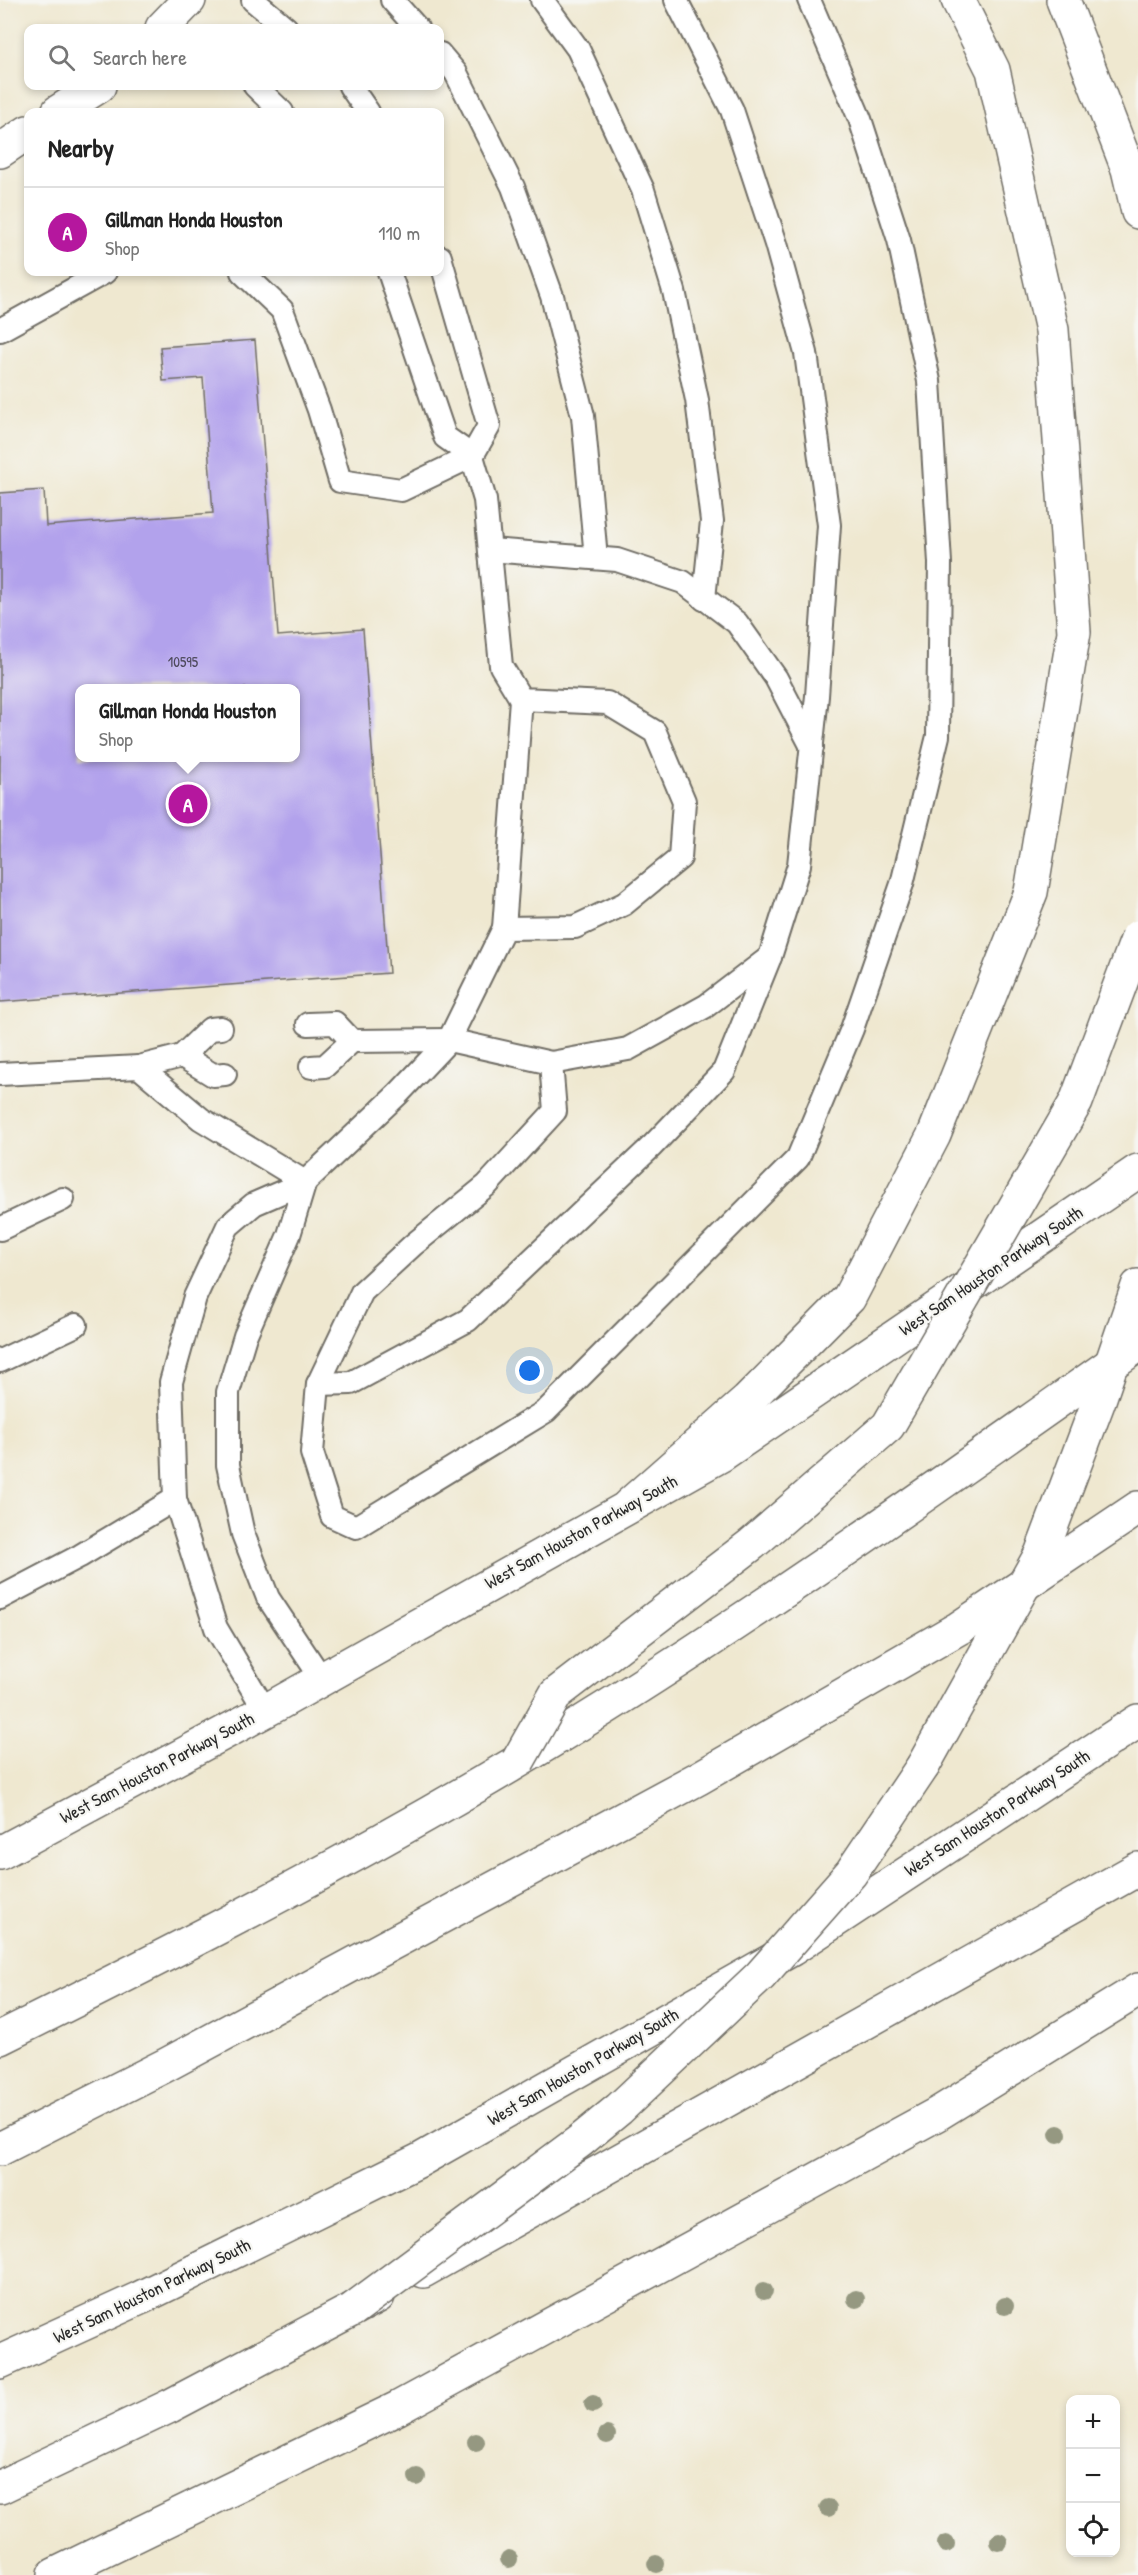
<!DOCTYPE html>
<meta charset="utf-8">
<style>
body{margin:0;font-family:"Patrick Hand",sans-serif;background:#f2f2f2;color:#222}
.controls{position:absolute;right:18px;bottom:18px;display:grid;overflow:hidden;border-radius:12px;box-shadow:0 3px 9px #0003}
.controls button{width:54px;height:54px;display:grid;place-items:center;padding:0;border:0;border-bottom:2px solid #e0e0e0;background:#fff;color:#222;font:30px sans-serif}
.you{position:absolute;left:530px;top:1371px;width:21px;height:21px;margin:-15px;border:4px solid #fff;border-radius:50%;background:#1a73e8;box-shadow:0 0 0 9px #1a73e833}
.badge{display:grid;place-items:center;width:39px;height:39px;border-radius:50%;background:#b5179e;color:#fff;font-size:20px;font-weight:700}
.pin{position:absolute;translate:-50% -50%;border:3px solid #fff;box-shadow:0 2px 6px #0006}
.popup{position:absolute;left:75px;top:684px;width:225px;height:78px;box-sizing:border-box;display:grid;place-content:center;border-radius:12px;background:#fff;filter:drop-shadow(0 2px 4px #0005);font-size:20px;white-space:nowrap;color:#767676}
.popup b{font-size:22px;color:#222}
.popup::after{content:'';position:absolute;left:50%;top:100%;margin-left:-12px;border:12px solid transparent;border-top-color:#fff}
.list{margin:0;padding:0;list-style:none}
h2{display:flex;justify-content:space-between;align-items:center;height:78px;margin:0;padding:0 24px;font-size:26px}
h2 small{font-size:20px;font-weight:400;color:#767676}
.list li{display:grid;grid-template-columns:39px 1fr auto;gap:18px;align-items:center;box-sizing:border-box;height:90px;padding:0 24px;border-top:2px solid #e0e0e0}
.list b{display:block;font-size:22px;white-space:nowrap}
.list p{margin:0;font-size:20px;white-space:nowrap;color:#767676}
.list em{font-size:20px;font-style:normal;color:#767676}
.icon{flex:none;width:33px;height:33px;fill:none;stroke:currentColor;stroke-width:2;stroke-linecap:round;stroke-linejoin:round}
.map{position:relative;flex:none;width:1138px;height:2575px;overflow:hidden}
.search{position:absolute;background:#fff;box-shadow:0 3px 9px #0003;left:24px;top:24px;width:420px;height:66px;display:flex;align-items:center;gap:15px;box-sizing:border-box;padding:0 21px;border-radius:12px;color:#767676;font-size:22px}
.panel{position:absolute;background:#fff;box-shadow:0 3px 9px #0003;left:24px;top:108px;width:420px;height:168px;border-radius:12px}
.map>svg:first-child{display:block}
.building{fill:#b2a2ec;fill-rule:evenodd}
.lines{fill:none;stroke-linecap:round;stroke-linejoin:round}
.service-casing{stroke:#706d65;stroke-width:26}
.minor-casing{stroke:#706d65;stroke-width:36}
.secondary-casing{stroke:#706d65;stroke-width:36}
.motorway-casing{stroke:#706d65;stroke-width:36}
.service{stroke:#fff;stroke-width:22}
.minor{stroke:#fff;stroke-width:33}
.secondary{stroke:#fff;stroke-width:33}
.motorway{stroke:#fff;stroke-width:33}
.motorway-bridge-casing{stroke:#706d65;stroke-width:36;stroke-linecap:butt}
.motorway-bridge{stroke:#fff;stroke-width:33}
.tree{fill:#959881}
.labels{text-anchor:middle;stroke-width:4.5;stroke-linejoin:round;paint-order:stroke}
.number-label{font-size:15px;fill:#4d495b}
.street-label{font-size:18px;fill:#2b2b2b;stroke:#f6f6f2}
</style>
<div class="map">
<svg width="1138" height="2575" viewBox="0 0 1138 2575">
<rect width="100%" height="100%" fill="#f6f6f2"/>
<filter id="ink" filterUnits="userSpaceOnUse"><feTurbulence type="fractalNoise" baseFrequency=".0167" numOctaves="2"/><feDisplacementMap in="SourceGraphic" scale="12" xChannelSelector="R" yChannelSelector="G"/><feConvolveMatrix kernelMatrix="1 2 1 2 8 2 1 2 1" color-interpolation-filters="sRGB"/></filter>
<filter id="wash" filterUnits="userSpaceOnUse"><feTurbulence type="fractalNoise" baseFrequency=".008" numOctaves="4" result="noise"/><feDisplacementMap in="SourceGraphic" scale="24" xChannelSelector="R" yChannelSelector="G"/><feGaussianBlur stdDeviation="1.35" result="paint"/><feColorMatrix in="noise" values="0 0 0 0 0 0 0 0 0 0 0 0 0 0 0 0 0 1.4 0 .05"/><feComposite in="paint" operator="in"/></filter>
<g filter="url(#wash)">
<rect width="100%" height="100%" fill="#efe8d0"/>
<g id="blocks">
<path class="building" d="M255,340l23,296 85,-7 26,344 -389,29v-509l44,-3 2,36 167,-13 -10,-135 -40,3 -3,-34zM80,688h216v70h-216z"/>
</g>
</g>
<g filter="url(#ink)">
<use href="#blocks" fill-opacity="0" stroke="#706d65" stroke-width="1.5"/>
<g class="lines">
<defs>
<g id="service">
<polyline points="253,0 286,28"/>
<polyline points="392,0 417,28"/>
<polyline points="542,0 578,49 643,190 674,291 697,400 712,521 704,599"/>
<polyline points="440,54 456,73 513,187 552,296 583,416 596,558"/>
<polyline points="255,86 282,112"/>
<polyline points="350,86 368,112"/>
<polyline points="242,272 282,310 319,410 340,481 401,490 472,456 489,426 440,257"/>
<polyline points="0,330 105,272"/>
<polyline points="490,550 617,560 683,582 737,623 776,678 812,747"/>
<polyline points="504,928 521,699"/>
<polyline points="308,1024 335,1023 352,1041 325,1066 311,1067"/>
<polyline points="352,1041 449,1040 551,1063 555,1111 487,1185 413,1245 362,1292 318,1384 312,1453 332,1516 356,1527 546,1411 798,1158 852,1029 902,884 938,736 940,563 929,381 899,240 860,119 809,0"/>
<polyline points="182,1056 210,1029 221,1028"/>
<polyline points="551,1063 628,1049 706,1006 770,957"/>
<polyline points="139,1067 182,1056 213,1075 225,1074"/>
<polyline points="0,1074 139,1067 201,1119 305,1182"/>
<polyline points="305,1182 289,1235 245,1336 228,1392 228,1465 243,1534 268,1598 322,1679"/>
<polyline points="0,1229 63,1199"/>
<polyline points="0,1361 76,1325"/>
<polyline points="318,1384 351,1383 468,1320 652,1146 724,1071 770,957 799,865 817,696 829,525 806,353 776,244 732,110 676,0"/>
<polyline points="0,1598 80,1556 175,1499"/>
<polyline points="265,1710 216,1628 175,1499 171,1382 195,1297 228,1226 254,1204 305,1182 398,1094 449,1040 504,928 575,927 624,904 680,858 684,801 655,732 607,703 521,699 501,666 485,500 472,456 445,437 389,272"/>
</g>
<g id="minor">
<polyline points="162,28 189,0"/>
<polyline points="58,112 99,86"/>
<polyline points="0,151 28,132"/>
</g>
<g id="secondary">
<polyline points="629,1505 747,1401 849,1298 934,1135 1031,892 1074,632 1052,330 993,70 958,0"/>
<polyline points="0,1853 276,1705 721,1455 1138,1171"/>
<polyline points="54,2575 398,2408 939,2113 1138,1990"/>
</g>
<g id="motorway">
<polyline points="1063,0 1128,169 1138,212"/>
<polyline points="923,1766 1041,1554 1098,1403 1138,1286"/>
<path d="M0,2038c188,-93 375,-189 555,-299 200,-122 391,-259 583,-394"/>
<polyline points="0,2149 166,2065 699,1778 959,1628 1138,1508"/>
<polyline points="423,2271 1138,1869"/>
<polyline points="0,2362 140,2298 420,2160 792,1949 1138,1721"/>
<polyline points="0,2487 170,2406 378,2296"/>
</g>
</defs>
<use href="#service" class="service-casing"/>
<use href="#minor" class="minor-casing"/>
<use href="#secondary" class="secondary-casing"/>
<use href="#motorway" class="motorway-casing"/>
<use href="#service" class="service"/>
<use href="#minor" class="minor"/>
<use href="#secondary" class="secondary"/>
<use href="#motorway" class="motorway"/>
<defs>
<g id="motorway-bridge">
<polyline points="518,1761 556,1694 752,1544 888,1426 1076,1102 1138,937"/>
<polyline points="352,2310 580,2141 619,2109 760,1976 851,1873 923,1766"/>
</g>
</defs>
<use href="#motorway-bridge" class="motorway-bridge-casing"/>
<use href="#motorway-bridge" class="motorway-bridge"/>
</g>
<g class="tree">
<circle cx="1058" cy="2134" r="9"/>
<circle cx="764" cy="2291" r="9"/>
<circle cx="856" cy="2299" r="9"/>
<circle cx="1005" cy="2306" r="9"/>
<circle cx="593" cy="2404" r="9"/>
<circle cx="607" cy="2435" r="9"/>
<circle cx="476" cy="2442" r="9"/>
<circle cx="417" cy="2477" r="9"/>
<circle cx="828" cy="2508" r="9"/>
<circle cx="999" cy="2542" r="9"/>
<circle cx="946" cy="2544" r="9"/>
<circle cx="509" cy="2559" r="9"/>
<circle cx="656" cy="2564" r="9"/>
</g>
</g>
<g class="labels">
<g class="number-label">
<text x="183" y="667">10595</text>
</g>
<g class="street-label">
<text transform="translate(991 1271) rotate(-34)" y="6">West Sam Houston Parkway South</text>
<text transform="translate(581 1532) rotate(-29)" y="6">West Sam Houston Parkway South</text>
<text transform="translate(157 1768) rotate(-28)" y="6">West Sam Houston Parkway South</text>
<text transform="translate(997 1813) rotate(-33)" y="6">West Sam Houston Parkway South</text>
<text transform="translate(583 2067) rotate(-30)" y="6">West Sam Houston Parkway South</text>
<text transform="translate(152 2291) rotate(-26)" y="6">West Sam Houston Parkway South</text>
</g>
</g>
</svg>
<div class="controls">
<button>+</button>
<button>−</button>
<button><svg class="icon" aria-label="locate" viewBox="0 0 24 24"><circle cx="12" cy="12" r="6"/><path d="M12 2v4M12 18v4M2 12h4M18 12h4"/></svg></button>
</div>
<div class="you"></div>
<div class="pin badge" style="left:188px;top:804px">A</div>
<div class="popup"><b>Gillman Honda Houston</b>Shop</div>
<div class="search"><svg class="icon" aria-label="search" viewBox="0 0 24 24"><circle cx="10" cy="10" r="6"/><path d="M15 15l6 6"/></svg>Search here</div>
<section class="panel">
<h2>Nearby<small></small></h2>
<ul class="list">
<li><span class="badge">A</span><div><b>Gillman Honda Houston</b><p>Shop</p></div><em>110 m</em></li>
</ul>
</section>
</div>
